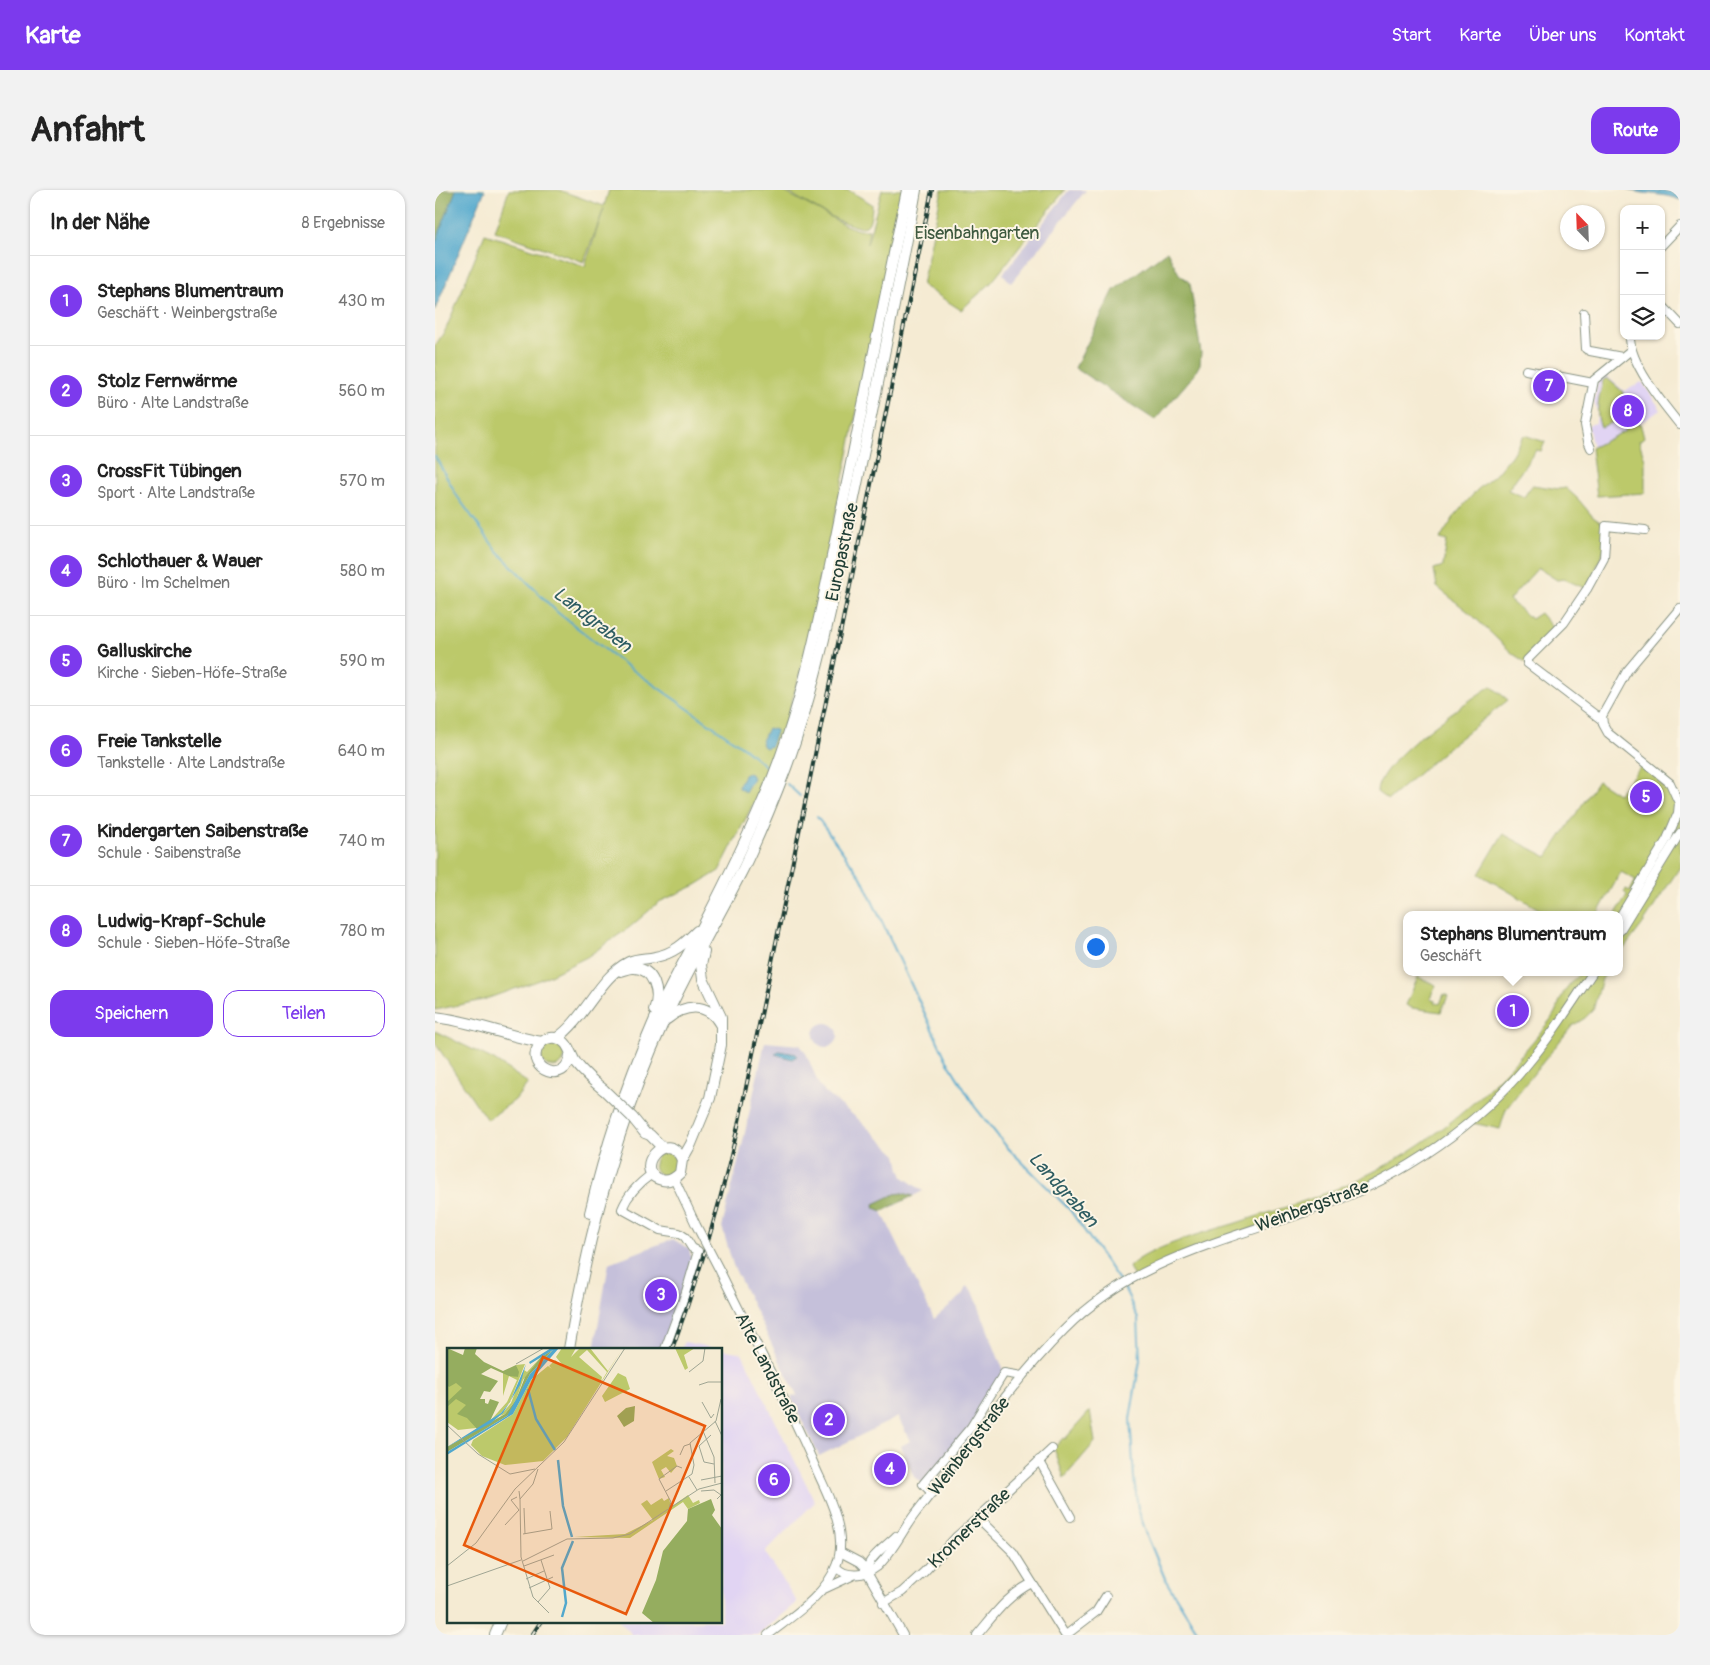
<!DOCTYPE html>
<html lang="de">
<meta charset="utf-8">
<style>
body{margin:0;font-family:Pangolin,sans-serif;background:#f2f2f2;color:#222}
.controls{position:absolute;right:15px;top:15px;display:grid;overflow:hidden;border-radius:10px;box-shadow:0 1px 4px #0004}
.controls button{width:45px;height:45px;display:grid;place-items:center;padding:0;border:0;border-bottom:1px solid #e0e0e0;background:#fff;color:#222;font:25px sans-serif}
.compass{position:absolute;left:1125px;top:15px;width:45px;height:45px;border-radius:50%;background:#fff;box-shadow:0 1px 4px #0004;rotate:337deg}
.you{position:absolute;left:660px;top:756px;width:18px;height:18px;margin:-12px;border:4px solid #fff;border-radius:50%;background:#1a73e8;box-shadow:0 0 0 8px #1a73e833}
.badge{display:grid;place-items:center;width:32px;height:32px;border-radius:50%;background:#7c3aed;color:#fff;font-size:16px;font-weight:700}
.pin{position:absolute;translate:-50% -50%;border:2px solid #fff;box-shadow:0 1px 5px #0006}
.popup{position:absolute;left:968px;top:721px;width:220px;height:65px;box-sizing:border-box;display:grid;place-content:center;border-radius:10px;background:#fff;filter:drop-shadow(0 1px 4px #0005);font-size:16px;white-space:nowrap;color:#767676}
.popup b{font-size:19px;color:#222}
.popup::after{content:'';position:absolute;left:50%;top:100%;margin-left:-10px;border:10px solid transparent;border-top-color:#fff}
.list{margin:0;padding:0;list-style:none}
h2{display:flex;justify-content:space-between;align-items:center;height:65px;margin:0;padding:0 20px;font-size:21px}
h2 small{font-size:16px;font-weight:400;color:#767676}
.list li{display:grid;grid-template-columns:32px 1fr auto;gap:15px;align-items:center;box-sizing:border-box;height:90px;padding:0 20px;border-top:1px solid #e0e0e0}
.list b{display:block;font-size:19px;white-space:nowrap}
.list p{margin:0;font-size:16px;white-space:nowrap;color:#767676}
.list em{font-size:16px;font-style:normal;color:#767676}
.actions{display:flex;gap:10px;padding:15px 20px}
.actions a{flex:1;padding:11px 0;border:1px solid #7c3aed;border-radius:15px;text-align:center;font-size:18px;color:#7c3aed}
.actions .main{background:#7c3aed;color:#fff}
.icon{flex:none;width:28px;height:28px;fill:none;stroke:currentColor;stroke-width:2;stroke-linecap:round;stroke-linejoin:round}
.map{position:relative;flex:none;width:1245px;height:1445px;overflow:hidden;border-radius:15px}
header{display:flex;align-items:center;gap:30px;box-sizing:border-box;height:70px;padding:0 25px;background:#7c3aed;color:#fff}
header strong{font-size:24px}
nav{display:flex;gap:28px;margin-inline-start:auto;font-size:18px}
.intro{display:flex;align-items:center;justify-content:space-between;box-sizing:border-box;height:120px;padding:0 30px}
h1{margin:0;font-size:35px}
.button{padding:12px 22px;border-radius:15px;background:#7c3aed;color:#fff;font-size:18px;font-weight:700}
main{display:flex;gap:30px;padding:0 30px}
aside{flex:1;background:#fff;border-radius:15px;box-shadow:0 1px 4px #0004}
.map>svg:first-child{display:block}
.built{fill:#e1d4f3}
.industrial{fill:#c5c0da}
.green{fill:#bcc96b;stroke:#6e8350}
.forest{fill:#95ad5f;stroke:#5a754a}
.water{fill:#51a8cd;stroke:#387280}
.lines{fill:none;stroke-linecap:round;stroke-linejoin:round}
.stream{stroke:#51a8cd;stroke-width:2}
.minor-casing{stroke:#8a9484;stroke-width:10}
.major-casing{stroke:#8a9484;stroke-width:12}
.minor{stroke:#fff;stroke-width:8}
.major{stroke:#fff;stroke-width:10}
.rail-casing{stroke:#1f3d34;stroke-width:4}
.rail{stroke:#fcf5e5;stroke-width:2;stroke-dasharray:5.5;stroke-linecap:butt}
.minor-bridge-casing{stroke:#8a9484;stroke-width:10;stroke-linecap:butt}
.major-bridge-casing{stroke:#8a9484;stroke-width:12;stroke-linecap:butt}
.minor-bridge{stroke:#fff;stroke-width:8}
.major-bridge{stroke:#fff;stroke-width:10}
.labels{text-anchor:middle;stroke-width:4;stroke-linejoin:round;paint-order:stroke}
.park-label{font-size:18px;fill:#3e593f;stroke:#fcf5e5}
.street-label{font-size:18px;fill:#1f3d34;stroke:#fcf5e5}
.water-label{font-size:19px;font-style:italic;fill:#2e5d62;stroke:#fcf5e5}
.inset-river{fill:none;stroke:#51a8cd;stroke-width:2.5}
.inset-road{fill:none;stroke:#9fa593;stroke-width:1}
.view{fill:#e8590c;fill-opacity:0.15;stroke:#e8590c;stroke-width:2.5}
.inset-edge{fill:none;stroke:#1f3d34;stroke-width:2.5}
</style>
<header>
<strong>Karte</strong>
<nav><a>Start</a><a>Karte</a><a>Über uns</a><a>Kontakt</a></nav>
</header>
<div class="intro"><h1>Anfahrt</h1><a class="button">Route</a></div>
<main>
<aside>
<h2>In der Nähe<small>8 Ergebnisse</small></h2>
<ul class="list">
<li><span class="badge">1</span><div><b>Stephans Blumentraum</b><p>Geschäft · Weinbergstraße</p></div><em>430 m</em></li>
<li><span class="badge">2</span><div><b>Stolz Fernwärme</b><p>Büro · Alte Landstraße</p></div><em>560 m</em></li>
<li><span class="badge">3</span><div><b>CrossFit Tübingen</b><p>Sport · Alte Landstraße</p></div><em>570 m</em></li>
<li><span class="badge">4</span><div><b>Schlothauer &amp; Wauer</b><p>Büro · Im Schelmen</p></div><em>580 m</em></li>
<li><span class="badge">5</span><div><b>Galluskirche</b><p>Kirche · Sieben-Höfe-Straße</p></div><em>590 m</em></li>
<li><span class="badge">6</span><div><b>Freie Tankstelle</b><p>Tankstelle · Alte Landstraße</p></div><em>640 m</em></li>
<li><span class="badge">7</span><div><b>Kindergarten Saibenstraße</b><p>Schule · Saibenstraße</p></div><em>740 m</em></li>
<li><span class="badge">8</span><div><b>Ludwig-Krapf-Schule</b><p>Schule · Sieben-Höfe-Straße</p></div><em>780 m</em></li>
</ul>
<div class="actions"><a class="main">Speichern</a><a>Teilen</a></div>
</aside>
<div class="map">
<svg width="1245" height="1445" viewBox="0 0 1245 1445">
<rect width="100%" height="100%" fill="#fcf5e5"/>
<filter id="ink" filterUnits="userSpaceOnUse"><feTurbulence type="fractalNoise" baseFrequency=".02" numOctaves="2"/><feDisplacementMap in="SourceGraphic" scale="10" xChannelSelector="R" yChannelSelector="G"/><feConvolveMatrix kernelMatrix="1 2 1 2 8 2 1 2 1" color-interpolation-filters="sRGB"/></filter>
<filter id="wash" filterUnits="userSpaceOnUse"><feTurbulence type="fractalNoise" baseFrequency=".0096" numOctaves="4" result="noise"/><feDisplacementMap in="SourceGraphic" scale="20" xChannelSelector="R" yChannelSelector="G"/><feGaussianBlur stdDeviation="1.12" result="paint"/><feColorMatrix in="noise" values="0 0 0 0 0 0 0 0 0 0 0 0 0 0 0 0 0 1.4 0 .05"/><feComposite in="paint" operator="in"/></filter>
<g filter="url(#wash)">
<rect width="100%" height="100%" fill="#f5ebd3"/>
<g class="built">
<polygon points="1169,184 1189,201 1207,192 1226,220 1205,233 1189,238 1190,241 1158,258 1153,235 1161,233 1162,222 1159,211 1163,190"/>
<polygon points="249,1152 284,1159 246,1159"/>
<polygon points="286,1159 307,1163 380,1312 330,1362 362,1412 322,1445 198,1445 184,1431 286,1431"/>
</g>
<g class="industrial">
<polygon points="634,0 651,0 576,93 568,84"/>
<circle cx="391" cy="845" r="12"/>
<polygon points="330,852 365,855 371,863 384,895 391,903 423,929 462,965 465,979 468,987 488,1001 447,1022 499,1129 527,1105 532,1096 538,1101 569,1183 536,1237 488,1294 479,1287 466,1256 475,1251 463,1227 384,1266 356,1207 362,1206 298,1075 287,1037 307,956"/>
<polygon points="238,1049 254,1059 257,1071 228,1159 159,1159 174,1073"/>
</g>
<g class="green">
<polygon points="74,0 124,0 169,16 174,0 346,0 410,35 423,40 434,40 432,54 447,0 468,0 373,456 338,575 284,681 261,695 224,712 195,737 152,767 105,790 48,810 0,820 0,156 11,139 50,44 150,76 169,18 149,72 60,41"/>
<path d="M350,0h63l24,14c0,6 -1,19 -6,22 -13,7 -68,-28 -81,-36z"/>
<polygon points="507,0 630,0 556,93 526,120 487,95"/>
<path d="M1172,188l15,13 9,20 -13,9 -17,7c-7,-14 -1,-32 2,-47z"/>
<polygon points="1205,233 1209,247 1204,251 1210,270 1210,303 1162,306 1156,258 1190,241 1189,238"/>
<polygon points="1089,245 1110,252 1106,261 1101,260 1073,300 1089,307 1097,295 1124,299 1131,298 1143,309 1158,327 1171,336 1171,355 1152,399 1129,389 1122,390 1103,378 1074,410 1096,429 1105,423 1121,442 1092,473 1078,464 1036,424 1002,397 999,379 1008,376 1012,351 1005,349 1021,324 1042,300 1060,285 1076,266"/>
<path d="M1056,496l17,14 -58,46 -62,54 -11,-8c2,-33 87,-88 114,-106z"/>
<polygon points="1209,573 1231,589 1245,624 1245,677 1207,735 1184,765 1184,725 1180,725 1192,705 1189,702 1191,699 1195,701 1201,690 1186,682 1163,723 1165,725 1114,725 1044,684 1068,644 1112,667 1163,591 1183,604"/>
<path d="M1146,782h26l-5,7 -9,31 -8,8 -13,8 -53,66 -13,17 -6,20 -32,-7 -20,16 -93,55 -131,45 -90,39 -5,-10c18,-19 77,-35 104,-43 46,-15 94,-28 138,-51 71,-35 131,-91 180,-154 6,-8 8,-18 13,-27 4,-7 11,-14 17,-20z"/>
<polygon points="983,787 1001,795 995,808 1000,810 999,812 1005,814 1009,804 1013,806 1006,822 977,818 971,815"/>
<polygon points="0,841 59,870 93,893 80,910 52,930 0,853"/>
<circle cx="118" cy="865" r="12"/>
<circle cx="231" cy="974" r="12"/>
<polygon points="655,1221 660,1252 629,1288 619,1258 628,1248 630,1249"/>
</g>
<g class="forest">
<polygon points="0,0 21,0 0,54"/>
<polygon points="732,61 744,84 755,93 766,163 765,174 759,185 720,230 640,178 679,100"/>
<polygon points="468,1003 478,1006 447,1021 440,1018 439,1014 460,1004"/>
</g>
<g class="water">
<polygon points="21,0 50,0 0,120 0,54"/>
<path d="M1193,0h25l7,2v-2l11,2 4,3 5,-2v7c-16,-7 -35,-5 -52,-10z"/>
<polygon points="333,538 341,540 341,542 336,556 331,558 328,556 326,553"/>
<polygon points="313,583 316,584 318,588 310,602 303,597 309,585"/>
<polygon points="344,861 361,864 362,866 357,869 340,864"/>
</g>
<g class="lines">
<g class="stream">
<polyline points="0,266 22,306 62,361 122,422 185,471 309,558 334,579"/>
<polyline points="352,594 365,606"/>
<polyline points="382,627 426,687 511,869 540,917 571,956 635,1020 686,1093"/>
<polyline points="689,1097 703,1129 705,1170 695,1229 699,1288 703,1319 713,1348 731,1391 765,1445"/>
</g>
</g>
</g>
<g filter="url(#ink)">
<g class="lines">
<defs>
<g id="minor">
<polyline points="1226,56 1245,36"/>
<polyline points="1226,114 1245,134"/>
<polyline points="1149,123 1151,159 1155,161 1187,167"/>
<path d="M1195,146c-1,27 33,68 50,89"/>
<polyline points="1091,180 1158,193"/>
<polyline points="1156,258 1153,251 1150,235 1159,190 1196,160"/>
<polyline points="1167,530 1092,473 1092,470 1129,433 1152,399 1169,368 1171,336 1210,340"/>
<polyline points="1184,728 1232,649 1243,623 1244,613 1235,593 1173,543 1168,534 1167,526 1192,481 1245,418"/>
<polyline points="1184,742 1245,643"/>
<path d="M217,984c-13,9 -24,20 -30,35l38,21 19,3 6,4 7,11 6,3 -12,41 -21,57"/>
<polyline points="239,988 261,1035"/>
<path d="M285,1081c31,64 65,126 93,191 8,19 19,38 24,59 4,15 5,30 -1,45 -11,30 -44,50 -68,69"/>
<polyline points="604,1270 636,1327"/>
<polyline points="497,1303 488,1294 536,1237 569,1183 587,1186"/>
<polyline points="543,1328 578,1362 630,1445"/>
<polyline points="405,1362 424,1372 429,1377 468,1445"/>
<path d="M401,1377c10,11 30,9 41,0 16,-15 25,-36 38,-53 49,-62 94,-128 149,-184 71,-72 165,-90 256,-123 82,-29 161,-83 215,-152 21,-26 39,-55 58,-83"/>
<path d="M432,1382c-1,-13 20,-27 29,-36"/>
<polyline points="387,1400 417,1386"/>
<polyline points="448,1413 467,1402 489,1382 522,1346 543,1328 617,1259"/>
<path d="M542,1445c17,-20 31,-40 55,-52"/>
<polyline points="631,1445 661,1422 671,1406"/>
</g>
<g id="major">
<path d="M186,781c4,-1 8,-3 12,-3 21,-1 28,26 21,42"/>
<path d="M0,827c37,4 71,19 107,25"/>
<path d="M232,829c17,-14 40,-18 53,5"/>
<path d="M122,848c27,-18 43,-62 72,-76 8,-4 18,-3 26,-5 18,-3 30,-14 42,-26"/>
<path d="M135,865c-3,31 -45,15 -32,-8 2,-4 7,-8 12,-9 6,-1 11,1 15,5 5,5 6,13 11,20 8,10 18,19 28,27"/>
<polyline points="210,943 215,945 228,958"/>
<path d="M247,970c-14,-35 -53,12 -20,20 7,2 13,-2 18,-7l2,-13 9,-16 19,-46 11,-53v-28l-18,-38 -2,-14 3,-13"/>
<path d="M155,1023c15,-64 36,-127 62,-187 15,-36 35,-69 53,-104 20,-39 40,-79 57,-119 29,-65 46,-134 61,-203l84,-410"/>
<path d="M134,1159c19,-113 47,-224 95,-328 24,-52 53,-101 79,-152 16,-33 30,-67 43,-101 34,-92 51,-189 71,-284 20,-98 42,-196 59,-294"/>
<polyline points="60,1445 66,1431"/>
</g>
</defs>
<use href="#minor" class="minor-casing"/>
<use href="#major" class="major-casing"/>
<use href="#minor" class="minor"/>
<use href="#major" class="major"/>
<defs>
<g id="rail">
<path d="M237,1159c27,-73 49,-147 66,-223l194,-936"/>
<polyline points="97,1445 106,1431"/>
</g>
</defs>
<use href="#rail" class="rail-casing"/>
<use href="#rail" class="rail"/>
<defs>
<polyline id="minor-bridge" points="261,1035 285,1081"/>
<polyline id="major-bridge" points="169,900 197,927 210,943"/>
</defs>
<use href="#minor-bridge" class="minor-bridge-casing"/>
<use href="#major-bridge" class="major-bridge-casing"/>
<use href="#minor-bridge" class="minor-bridge"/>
<use href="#major-bridge" class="major-bridge"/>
</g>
</g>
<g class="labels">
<g class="park-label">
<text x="542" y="49">Eisenbahngarten</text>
</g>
<g class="street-label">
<text transform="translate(407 362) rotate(-78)" y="6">Europastraße</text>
<text transform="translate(877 1016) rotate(-20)" y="6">Weinbergstraße</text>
<text transform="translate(333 1178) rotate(63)" y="6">Alte Landstraße</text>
<text transform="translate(534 1256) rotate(-52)" y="6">Weinbergstraße</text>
<text transform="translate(534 1338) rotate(-44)" y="6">Kromerstraße</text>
</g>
<g class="water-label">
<text transform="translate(158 429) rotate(38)" y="7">Landgraben</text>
<text transform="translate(629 999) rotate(48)" y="7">Landgraben</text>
</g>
</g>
<g transform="translate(12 1158)">
<rect width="275" height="275" fill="#f5ebd3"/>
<path d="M115,0h14l-5,9 9,-9h10l18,23 13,-20 -54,86 -24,24 -38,4 -23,-9 -11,-11 2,-5 40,-26 18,-34 17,-14 4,3 -3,-3 6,-6 10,8 -9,-11zM140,2l20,22 -6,10 1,-5 -23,-20zM228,0h20l-11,7 4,13 -3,2zM94,9l-18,23 -7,20 -11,14 -5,2 11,-13 13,-33 3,2zM78,16l-15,38 -9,11 -11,8 17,-19 10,-22 -8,-4 -6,20v-24l15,5 -2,-12zM171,25l8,4 4,12 -25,13 -3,-6zM0,27l17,14 12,39 -18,2 -11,-8zM224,101l3,2 -7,5 7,2 3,8 -6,7 -5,-6 -5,3 4,7 -6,2 -7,-17zM241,147l5,8 6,-3 1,3 -12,6 -5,-7 -53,36 -56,-1 51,-3 28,-14 -12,-16 6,-4 4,5 11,-7 2,3 5,-3 2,9z" fill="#bcc96b" fill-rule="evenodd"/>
<path d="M0,0l16,7 2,-7h12l-2,6 9,8 19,9 13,-6 3,7 -1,5 -9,-1 -18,-8 -10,6 17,7 -8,11 -6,-1 -4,8h5v4l3,1 2,-5 9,3 -9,19 -13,8 -10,-11 -10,-4 9,-9 -10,-6 -9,8v-5l15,-14 -6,-5 -7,4 -2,-2zM106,2l-23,24 -18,36 -5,6 -60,36v-5l58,-33 11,-14 9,-23 16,-20zM188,58l-1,15 -10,6 -7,-11 9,-8zM264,151l4,11 -3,5 10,14v94h-68l-12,-10 14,-33 7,-29 24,-30 1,-12z" fill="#95ad5f"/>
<path d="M104,0h8l-28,32 -18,34 -66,41v-3l60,-36 23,-42 23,-24 -23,14 -1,-2zM79,16l-6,21 -17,28 -12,10 -44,24 54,-34 9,-11z" fill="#51a8cd"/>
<path class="inset-river" d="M81,41l8,30 19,31M111,112l5,46 9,31M115,269l4,-14 -4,-35 11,-27"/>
<path class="inset-road" d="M69,16l28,-16M242,24l14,-11 2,-13M275,36v17M252,37l9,-3h14M255,54l9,16 3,-4M268,73l7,15M0,77l31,29 32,20 25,-5M256,83l11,26 1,26M264,87l-12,11 5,16 10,2M233,107l4,-9 6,-2M242,129l8,13M254,132l21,-4M72,143l1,8 13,-15 5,-15M219,143l26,-17 2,-9 -4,-22 26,-22 5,-22M254,143l13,-1 7,5 -4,4M73,151l1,58M77,160l1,26M222,160l2,-6 -12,-23 18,-13 5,2M58,177l14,-15 -8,-10 6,-3M76,186l29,-5 -2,-18M74,209l12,40 16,16M76,213l44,-22 46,-1 17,-4 69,-45 23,-6M0,218l29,-23 39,-54 49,-47 61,-94M77,218l30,-11M79,231l18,-8M0,238l74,-26M82,240l24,-11M91,254l12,-14 -9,-28"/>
<path class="view" d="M96,9l162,69 -79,188 -162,-69z"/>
<rect width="275" height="275" class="inset-edge"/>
</g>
</svg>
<div class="controls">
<button>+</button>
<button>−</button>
<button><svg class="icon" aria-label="layers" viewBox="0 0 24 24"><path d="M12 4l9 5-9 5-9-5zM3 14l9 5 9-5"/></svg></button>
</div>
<svg class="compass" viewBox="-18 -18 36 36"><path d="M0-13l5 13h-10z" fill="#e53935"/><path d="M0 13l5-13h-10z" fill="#767676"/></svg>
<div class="you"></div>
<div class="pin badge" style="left:1078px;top:821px">1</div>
<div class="popup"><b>Stephans Blumentraum</b>Geschäft</div>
<div class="pin badge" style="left:394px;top:1230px">2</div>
<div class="pin badge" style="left:226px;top:1105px">3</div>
<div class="pin badge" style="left:455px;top:1279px">4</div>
<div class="pin badge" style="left:1211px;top:607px">5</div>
<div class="pin badge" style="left:339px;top:1290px">6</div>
<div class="pin badge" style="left:1114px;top:196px">7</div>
<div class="pin badge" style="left:1193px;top:221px">8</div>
</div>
</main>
